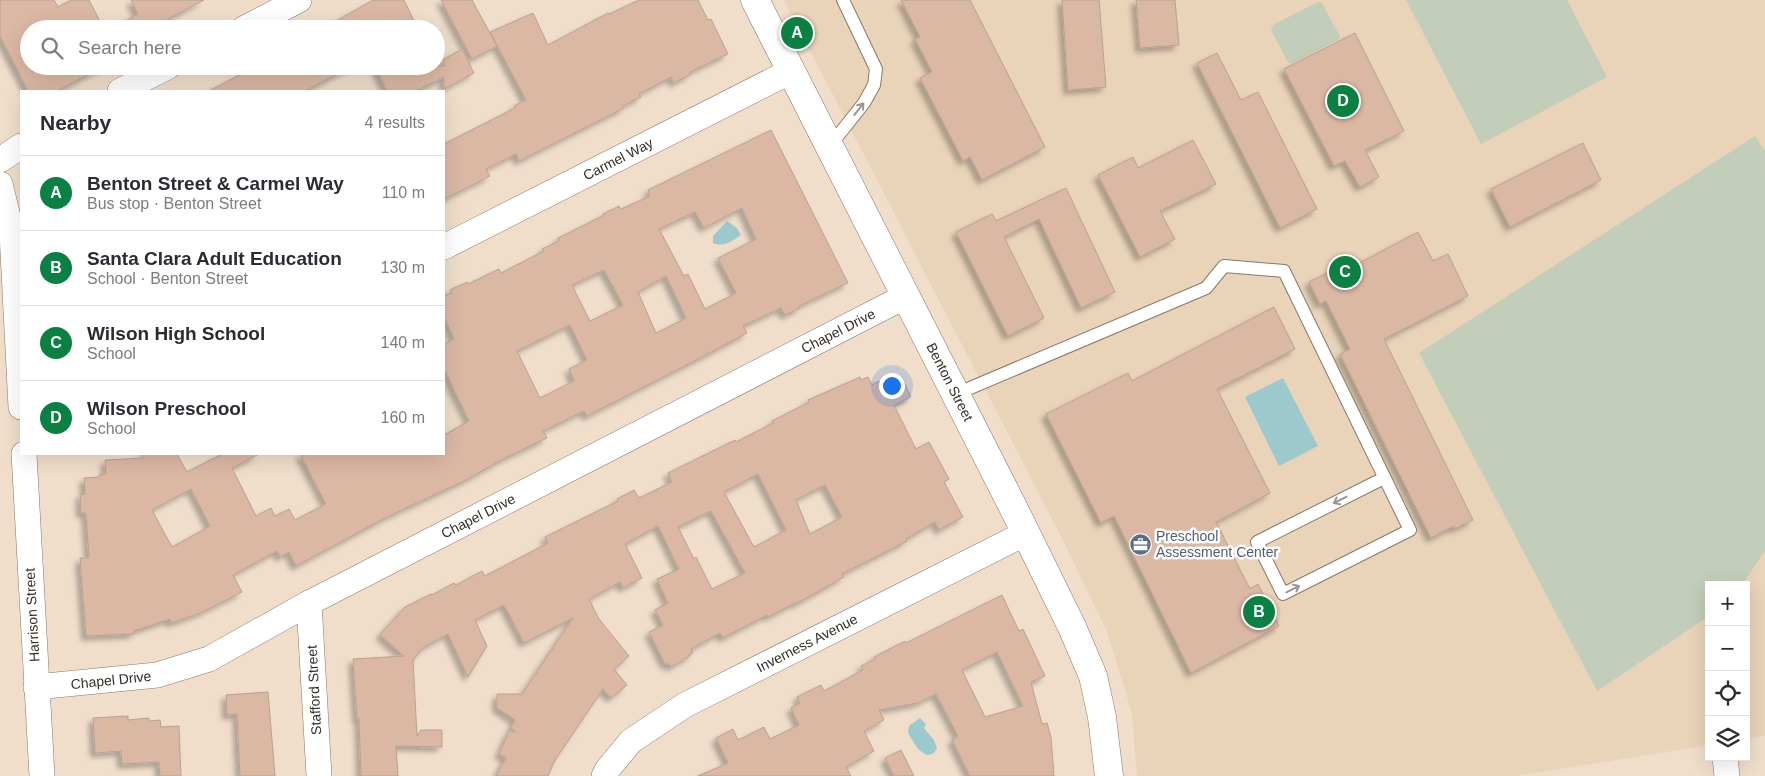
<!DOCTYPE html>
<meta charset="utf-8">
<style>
body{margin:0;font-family:Arial,sans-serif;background:#f7f7f7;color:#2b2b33}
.controls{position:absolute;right:15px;bottom:15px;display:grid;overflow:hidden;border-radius:0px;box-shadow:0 5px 20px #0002}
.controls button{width:45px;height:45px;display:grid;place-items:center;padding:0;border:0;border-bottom:1px solid #e1e1e2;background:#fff;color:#2b2b33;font:25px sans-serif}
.you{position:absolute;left:891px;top:385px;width:18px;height:18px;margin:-12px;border:4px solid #fff;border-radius:50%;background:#1a73e8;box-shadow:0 0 0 8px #1a73e833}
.badge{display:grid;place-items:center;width:32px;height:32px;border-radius:50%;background:#0b8043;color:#fff;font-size:16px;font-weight:700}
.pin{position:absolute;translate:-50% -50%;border:2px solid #fff;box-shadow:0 1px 5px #0006}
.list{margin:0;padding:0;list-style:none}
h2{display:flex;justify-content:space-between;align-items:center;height:65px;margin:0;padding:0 20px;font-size:21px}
h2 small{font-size:16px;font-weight:400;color:#7c7c81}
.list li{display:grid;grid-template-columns:32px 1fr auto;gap:15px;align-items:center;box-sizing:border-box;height:75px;padding:0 20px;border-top:1px solid #e1e1e2}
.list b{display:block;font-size:19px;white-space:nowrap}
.list p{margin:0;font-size:16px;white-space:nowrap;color:#7c7c81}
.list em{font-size:16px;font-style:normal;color:#7c7c81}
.icon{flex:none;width:28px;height:28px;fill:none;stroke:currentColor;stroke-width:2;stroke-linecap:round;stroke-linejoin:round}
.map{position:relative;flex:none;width:1765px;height:776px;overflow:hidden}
.search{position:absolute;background:#fff;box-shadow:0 5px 20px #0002;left:20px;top:20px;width:425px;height:55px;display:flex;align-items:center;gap:12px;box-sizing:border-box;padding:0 18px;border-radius:28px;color:#7c7c81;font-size:19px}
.panel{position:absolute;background:#fff;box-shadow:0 5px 20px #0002;left:20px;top:90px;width:425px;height:365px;border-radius:0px}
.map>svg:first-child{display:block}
.built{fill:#e9d3b9}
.green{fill:#c2ceb9}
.water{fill:#9cc9ce}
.building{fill:#dbb8a4;stroke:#b8a194;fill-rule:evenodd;filter:url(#shadow)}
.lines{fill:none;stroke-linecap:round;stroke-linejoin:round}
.lane-casing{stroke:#897867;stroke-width:14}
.street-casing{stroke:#897867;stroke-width:26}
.secondary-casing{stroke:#897867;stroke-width:29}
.lane{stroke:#fff;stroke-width:12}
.street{stroke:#fff;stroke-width:25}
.secondary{stroke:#fff;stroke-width:28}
.oneway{stroke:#9a9692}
.labels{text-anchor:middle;stroke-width:5;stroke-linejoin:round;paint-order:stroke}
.street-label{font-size:14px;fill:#342e26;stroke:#fff}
.service-label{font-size:14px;fill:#4e5e75;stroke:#fff;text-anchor:start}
</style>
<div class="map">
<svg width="1765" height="776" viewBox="0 0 1765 776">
<defs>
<filter id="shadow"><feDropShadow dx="-4.5" dy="4.5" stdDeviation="2.5" flood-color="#0004"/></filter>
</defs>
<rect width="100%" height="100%" fill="#f0decb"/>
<polygon class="built" points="784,0 1765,0 1765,736 1746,739 1746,585 1709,585 1709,745 1517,776 1137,776 1132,713 1107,632 1065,544"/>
<g class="green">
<polygon points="1406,0 1567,0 1607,77 1481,144"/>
<polygon points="1318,2 1322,3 1340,36 1339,39 1291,64 1288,62 1271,30 1273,25"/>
<polygon points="1755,136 1765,151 1765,551 1742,585 1709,585 1709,616 1597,691 1419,353"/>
</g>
<g class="water">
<path d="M727,221l10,7 4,7c-9,6 -17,13 -28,8v-7z"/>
<polygon points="1283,378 1318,446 1279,466 1245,397"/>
<polygon points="920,718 926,724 924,728 934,740 937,748 933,754 926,755 918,749 908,733 909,726"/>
</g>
<g class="building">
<polygon points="0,0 54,0 58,7 71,0 89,0 104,29 29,29 29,66 105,66 57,91 28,91 0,36"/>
<polygon points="131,0 204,0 168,19 173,29 111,29 138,14"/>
<polygon points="373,0 404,0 415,23 403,29 322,29"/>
<polygon points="441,0 472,0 497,46 472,59"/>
<polygon points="639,0 698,0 708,20 711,19 728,54 690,72 691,74 674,83 671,77 639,94 641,97 623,106 624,108 519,161 516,154 486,169 490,176 444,199 444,144 515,108 514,106 526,100 490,32 533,13 548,45 608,13 609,14"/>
<polygon points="901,0 970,0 1045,147 982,180 970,157 963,161 920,78 932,72 915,39 920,37"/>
<polygon points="1062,0 1099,0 1106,87 1068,90"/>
<polygon points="1136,0 1175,0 1179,45 1140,48"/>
<polygon points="1355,33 1404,131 1365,150 1379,177 1360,187 1345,161 1334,166 1284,69"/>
<polygon points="462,49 474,73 444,89 444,77 416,91 387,91 375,66 444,66 444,59"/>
<polygon points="1217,53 1241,100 1258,92 1317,209 1280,228 1197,63"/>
<polygon points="261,66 353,66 305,91 209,91 245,72 246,74"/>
<path d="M771,130l77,153 -49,23 1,2 -15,7 -4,-7 -38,18 4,7 -45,24 -115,59 -3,-5 -41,20 4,7 -44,21 -37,21 -79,37 -91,49 -7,-14 -9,5 -3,-6 -44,24 9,17 -42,21 -29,10 -1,-4 -36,12v3l-48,2 -6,-78h9l-3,-45h-5l-1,-18 5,-1 -1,-16 15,-1v-2l7,-1 -1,-14 38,-2 -2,-4h36l10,18 35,-18h37l-27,14 24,48 15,-8 4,8 14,-7 6,11 31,-16 -26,-50h144v-19l25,-14 -25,-52v-25l10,-5 -10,-22v-21l8,-3 -2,-3 17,-8 1,2 31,-15 2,4 43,-22 -2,-2 17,-8 -1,-3 46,-23 -1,-1 16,-8 2,3 29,-13 -2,-6zM742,208l14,31 -38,19 18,35 -31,16 -17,-35 -4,2 -25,-47 36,-17 9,16zM604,270l19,35 -33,16 -18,-36zM666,276l20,42 -30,15 -18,-41zM570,325l17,35 -18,9 5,12 -34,17 -23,-47zM191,489l19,37 -38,21 -20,-37z"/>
<polygon points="1193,140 1216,184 1160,211 1175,239 1140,257 1098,175 1133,157 1138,168"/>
<polygon points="1583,143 1601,180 1510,227 1491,189"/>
<polygon points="1066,188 1115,292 1081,308 1039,219 1004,237 1044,318 1008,336 956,232 992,214 996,221"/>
<polygon points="1418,232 1433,261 1448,254 1468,296 1384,339 1473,520 1454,529 1454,526 1431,538 1340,354 1350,349 1326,301 1320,304 1309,282 1351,261 1354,266"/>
<polygon points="1274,307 1295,349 1217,389 1270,493 1216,522 1250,589 1258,584 1279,626 1191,673 1114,516 1101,523 1046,414 1128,373 1132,381"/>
<path d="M860,377l1,3 7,-3 4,8 7,-4 2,5 21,-9 9,20 -17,8 22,44 13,-7 20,37 -5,3 19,35 -24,13 -4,-8 -29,17 1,2 -65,33 2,3 -48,27 -1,-1 -27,14 -1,-2 -44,23 -3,-5 -29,16 2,4 -4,2 1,1 -19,11 -2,-3h-4l-16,-32 14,-7 -8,-15 13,-7 -11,-24 22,-10 -21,-43 -33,18 17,34 -19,10 -3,-6 -31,17 10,20 30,37 -15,13 13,16 -16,13 -8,-9 -48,71 -7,16h-52l10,-18 -7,-4 10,-23 7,1 -5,-4 4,-8 -18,-12v-14h25l51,-76 -49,25 -20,-38 -29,15 12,26 -19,31 -20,-43 -24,13 -11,13 4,76 4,-6h21v17l-46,-1 2,30h-37l-2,-58 -2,1 -4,-60 51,-3 -24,-21 25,-28 26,-13 1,1 22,-12 2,2 26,-14 3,5 63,-33 -3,-6 73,-36 -1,-2 17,-9 5,8 33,-16 -4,-9 67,-33 1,2 37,-19 -1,-2 37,-19 -1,-2zM758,474l28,56 -32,17 -30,-55zM825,485l17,32 -32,17 -14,-34zM711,511l34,62 -33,16 -16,-32 -2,2 -16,-32z"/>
<path d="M1002,595l17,36 4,-2 22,47 -14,6 11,42 5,-1 4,14 3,39h-84l-18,-36 6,-4 -22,-42 -18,9 -39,7 5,10 -20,11 10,20 -28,16 5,9h-153l30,-13 -12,-25 17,-9 5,11 26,-13 6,12 29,-14 -8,-17 9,-5 -3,-6 24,-12 3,6 39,-21 -2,-4 14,-7 -1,-2 31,-16 1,2zM997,652l26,54 -38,11 -23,-47z"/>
<polygon points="268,692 275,776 240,776 237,714 227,715 226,695"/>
<polygon points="128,716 128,720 149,718 149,721 160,720 161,727 179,726 181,776 160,776 159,762 122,764 121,751 95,753 93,718"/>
<polygon points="901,750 914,776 894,776 885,758"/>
</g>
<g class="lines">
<defs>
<g id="lane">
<polyline points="829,147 864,103 874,85 876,69 843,0"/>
<polyline points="956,394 1206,288 1224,266 1284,271 1410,530 1283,594 1257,542 1384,478"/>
</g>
<g id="street">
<polyline points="243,29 299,0"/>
<polyline points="120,91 169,66"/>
<polyline points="0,160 21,146"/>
<polyline points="0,184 12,233 21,407"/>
<polyline points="444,247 791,71"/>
<polyline points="24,454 42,776"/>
<polyline points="309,603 319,776"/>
<polyline points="36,687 157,675 209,659 309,603 906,296"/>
<polyline points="1725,757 1727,776"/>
<polyline points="604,776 607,770 631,741 685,705 1026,533"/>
</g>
<polyline id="secondary" points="755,0 1013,507 1072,627 1093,676 1102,717 1109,776"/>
</defs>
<use href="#lane" class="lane-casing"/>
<use href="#street" class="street-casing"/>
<use href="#secondary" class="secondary-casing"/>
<use href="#lane" class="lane"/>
<use href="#street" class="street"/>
<use href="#secondary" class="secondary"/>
</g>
<defs><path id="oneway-shaft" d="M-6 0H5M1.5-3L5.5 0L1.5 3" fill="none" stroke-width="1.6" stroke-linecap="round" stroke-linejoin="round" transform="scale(1.25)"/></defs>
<g class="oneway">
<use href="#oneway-shaft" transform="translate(859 109) rotate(-52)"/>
<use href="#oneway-shaft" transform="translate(1340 500) rotate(153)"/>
<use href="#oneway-shaft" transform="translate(1293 589) rotate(-27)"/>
</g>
<defs>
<symbol id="office-disc" viewBox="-11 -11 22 22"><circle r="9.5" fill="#5c6f8a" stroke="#fff"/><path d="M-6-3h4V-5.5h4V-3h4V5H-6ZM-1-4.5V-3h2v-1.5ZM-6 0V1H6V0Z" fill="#fff"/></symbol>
</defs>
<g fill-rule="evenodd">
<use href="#office-disc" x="1128" y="532" width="25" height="25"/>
</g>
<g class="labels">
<g class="street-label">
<text transform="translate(618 159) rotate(-27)" y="5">Carmel Way</text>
<text transform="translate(838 331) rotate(-27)" y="5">Chapel Drive</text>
<text transform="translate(950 382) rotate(63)" y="5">Benton Street</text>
<text transform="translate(478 516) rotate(-27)" y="5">Chapel Drive</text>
<text transform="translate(32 615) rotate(-93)" y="5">Harrison Street</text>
<text transform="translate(807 643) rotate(-27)" y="5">Inverness Avenue</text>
<text transform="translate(111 680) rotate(-6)" y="5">Chapel Drive</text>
<text transform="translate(314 690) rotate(-93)" y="5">Stafford Street</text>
</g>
<g class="service-label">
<text x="1156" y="541">Preschool<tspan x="1156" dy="16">Assessment Center</tspan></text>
</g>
</g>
</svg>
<div class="controls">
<button>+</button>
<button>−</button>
<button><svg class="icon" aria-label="locate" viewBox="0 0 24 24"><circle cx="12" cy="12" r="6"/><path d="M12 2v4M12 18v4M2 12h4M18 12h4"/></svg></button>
<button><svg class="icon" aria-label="layers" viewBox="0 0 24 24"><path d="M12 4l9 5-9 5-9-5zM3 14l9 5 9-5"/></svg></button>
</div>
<div class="you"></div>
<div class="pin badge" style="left:797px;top:33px">A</div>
<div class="pin badge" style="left:1259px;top:612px">B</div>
<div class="pin badge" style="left:1345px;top:272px">C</div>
<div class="pin badge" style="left:1343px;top:101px">D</div>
<div class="search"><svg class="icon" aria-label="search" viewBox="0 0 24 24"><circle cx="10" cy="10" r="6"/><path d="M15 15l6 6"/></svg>Search here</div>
<section class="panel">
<h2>Nearby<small>4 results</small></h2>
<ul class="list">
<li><span class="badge">A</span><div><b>Benton Street &amp; Carmel Way</b><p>Bus stop · Benton Street</p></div><em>110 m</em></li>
<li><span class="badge">B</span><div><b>Santa Clara Adult Education</b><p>School · Benton Street</p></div><em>130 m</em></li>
<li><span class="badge">C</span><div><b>Wilson High School</b><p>School</p></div><em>140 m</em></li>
<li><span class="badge">D</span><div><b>Wilson Preschool</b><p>School</p></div><em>160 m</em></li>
</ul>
</section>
</div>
